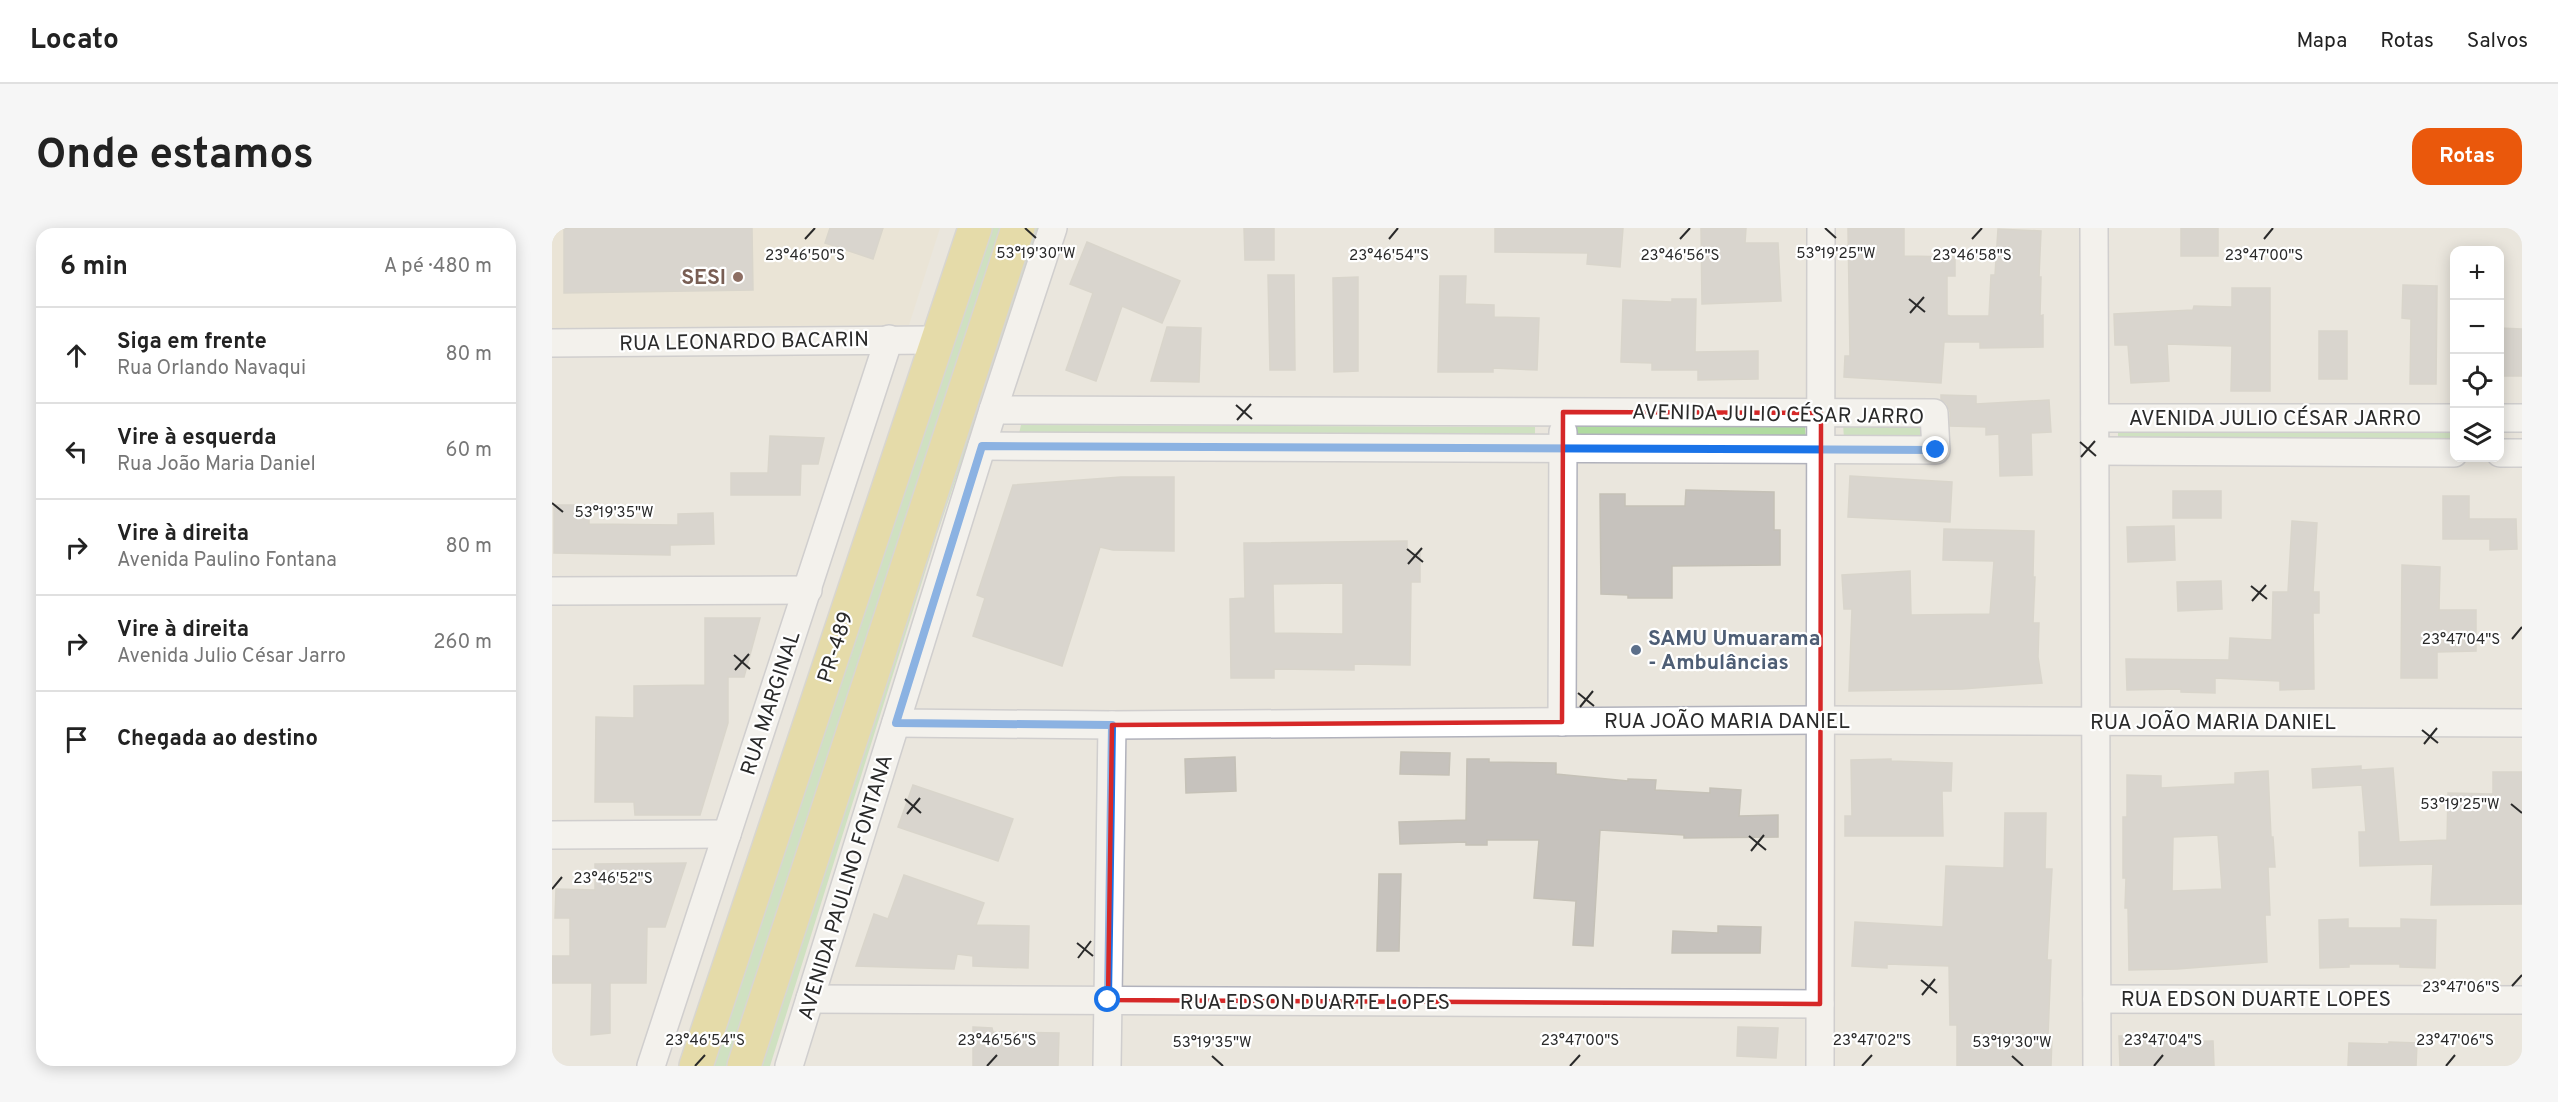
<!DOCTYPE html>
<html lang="pt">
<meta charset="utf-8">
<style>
body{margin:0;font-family:Overpass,sans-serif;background:#f6f6f6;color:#222}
.controls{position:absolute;right:18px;top:18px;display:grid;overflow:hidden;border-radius:12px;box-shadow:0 3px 15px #0003}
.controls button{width:54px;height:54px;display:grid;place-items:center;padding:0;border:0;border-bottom:2px solid #e0e0e0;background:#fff;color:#222;font:30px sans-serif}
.stop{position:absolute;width:18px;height:18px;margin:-14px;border:4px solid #1a73e8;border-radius:50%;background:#fff}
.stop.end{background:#1a73e8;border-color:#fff;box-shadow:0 2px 6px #0008}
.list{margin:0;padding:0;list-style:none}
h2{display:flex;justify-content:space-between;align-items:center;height:78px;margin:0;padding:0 24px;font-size:26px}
h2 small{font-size:20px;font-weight:400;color:#767676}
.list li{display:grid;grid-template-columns:39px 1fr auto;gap:18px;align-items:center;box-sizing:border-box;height:96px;padding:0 24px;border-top:2px solid #e0e0e0}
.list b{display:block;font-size:22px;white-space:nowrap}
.list p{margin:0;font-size:20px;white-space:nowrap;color:#767676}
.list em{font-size:20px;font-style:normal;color:#767676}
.icon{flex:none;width:33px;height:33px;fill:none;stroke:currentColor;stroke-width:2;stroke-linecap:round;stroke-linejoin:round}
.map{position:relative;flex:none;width:1970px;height:838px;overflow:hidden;border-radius:18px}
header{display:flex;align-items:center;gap:36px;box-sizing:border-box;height:84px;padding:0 30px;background:#fff;border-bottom:2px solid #e0e0e0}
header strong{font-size:28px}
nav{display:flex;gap:33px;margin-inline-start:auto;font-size:21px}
.intro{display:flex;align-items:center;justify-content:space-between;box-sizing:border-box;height:144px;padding:0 36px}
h1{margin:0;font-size:42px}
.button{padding:15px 27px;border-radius:18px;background:#ea580c;color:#fff;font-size:21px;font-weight:700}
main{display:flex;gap:36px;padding:0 36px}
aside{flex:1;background:#fff;border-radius:18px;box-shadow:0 3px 15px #0003}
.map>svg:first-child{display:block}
.education{fill:#eae3ce}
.green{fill:#b0dba0}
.building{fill:#c6c2bd;stroke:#c5c1b7;stroke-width:1.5;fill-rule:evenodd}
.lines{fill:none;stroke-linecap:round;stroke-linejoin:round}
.minor-casing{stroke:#b1b2bc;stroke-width:30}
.major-casing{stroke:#c3c3c3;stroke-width:36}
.minor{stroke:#fff;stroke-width:27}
.major{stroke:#e1ce6c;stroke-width:33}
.route{stroke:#1a73e8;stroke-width:8}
.marked{fill:none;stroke:#d62828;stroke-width:4.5;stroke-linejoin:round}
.ticks{fill:none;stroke:#2a2a2a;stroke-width:2}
.education-dot{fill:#8d6e63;stroke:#fff;stroke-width:2}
.service-dot{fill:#5c6f8a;stroke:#fff;stroke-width:2}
.labels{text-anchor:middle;stroke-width:4.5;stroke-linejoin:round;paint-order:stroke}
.education-label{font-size:21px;font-weight:bold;fill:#785e54;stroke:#fff;text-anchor:end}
.street-label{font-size:21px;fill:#2a2a2a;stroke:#fff}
.service-label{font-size:21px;font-weight:bold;fill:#4e5e75;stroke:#fff;text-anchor:start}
.ticks-label{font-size:15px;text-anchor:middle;fill:#2a2a2a;stroke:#fff;stroke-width:4.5;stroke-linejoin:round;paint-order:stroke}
</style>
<header>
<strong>Locato</strong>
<nav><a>Mapa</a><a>Rotas</a><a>Salvos</a></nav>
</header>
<div class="intro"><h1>Onde estamos</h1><a class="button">Rotas</a></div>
<main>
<aside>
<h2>6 min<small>A pé · 480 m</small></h2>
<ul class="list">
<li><svg class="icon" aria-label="ahead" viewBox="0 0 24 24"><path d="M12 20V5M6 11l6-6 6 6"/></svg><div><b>Siga em frente</b><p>Rua Orlando Navaqui</p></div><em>80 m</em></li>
<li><svg class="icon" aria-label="left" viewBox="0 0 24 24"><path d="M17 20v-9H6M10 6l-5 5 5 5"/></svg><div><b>Vire à esquerda</b><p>Rua João Maria Daniel</p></div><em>60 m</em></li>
<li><svg class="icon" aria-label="right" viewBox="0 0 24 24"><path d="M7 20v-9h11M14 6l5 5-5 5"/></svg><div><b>Vire à direita</b><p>Avenida Paulino Fontana</p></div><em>80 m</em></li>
<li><svg class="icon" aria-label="right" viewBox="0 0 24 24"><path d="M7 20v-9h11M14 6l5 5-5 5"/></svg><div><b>Vire à direita</b><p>Avenida Julio César Jarro</p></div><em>260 m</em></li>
<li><svg class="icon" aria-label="arrive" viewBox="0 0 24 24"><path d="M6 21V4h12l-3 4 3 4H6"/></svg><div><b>Chegada ao destino</b></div></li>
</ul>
</aside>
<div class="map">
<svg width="1970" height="838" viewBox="0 0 1970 838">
<rect width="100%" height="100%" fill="#eae6dd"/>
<polygon class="education" points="0,0 388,0 357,97 0,100"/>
<g class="green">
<polygon points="429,0 448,0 175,838 158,838"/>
<polygon points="472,0 490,0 385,306 218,838 198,838"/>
<polygon points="1291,196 1372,196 1372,210 1292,210"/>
<polygon points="469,197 983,199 983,212 466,210"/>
<polygon points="1020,197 1253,198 1254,213 1019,211"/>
<rect x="1566" y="201" width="336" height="12"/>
</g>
<g class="building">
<polygon points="12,0 200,0 201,62 12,65"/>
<polygon points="278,0 331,0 321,31 273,15"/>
<polygon points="692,0 722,0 722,32 693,32"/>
<polygon points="943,0 1071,0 1068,39 1035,36 1036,25 943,24"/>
<polygon points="1149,0 1194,0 1193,15 1226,15 1229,73 1150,76"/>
<polygon points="1296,0 1352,0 1352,28 1403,29 1403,48 1395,48 1395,87 1398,88 1437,88 1439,47 1443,47 1446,1 1489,3 1487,49 1489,49 1488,88 1491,87 1491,119 1428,120 1428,114 1392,114 1389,155 1292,149 1293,128 1298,128"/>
<rect x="1629" y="0" width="37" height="28"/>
<polygon points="535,14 628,53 610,95 570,78 544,153 514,142 541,65 518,56"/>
<polygon points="716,47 742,47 743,142 718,142"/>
<polygon points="888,48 914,48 913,76 942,77 942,89 987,90 985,142 941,140 941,144 886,144"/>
<polygon points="806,49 806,143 782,144 781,50"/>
<polygon points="1851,57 1885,58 1884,156 1858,156 1859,91 1850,90"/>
<polygon points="1680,60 1718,60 1718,163 1679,163 1680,118 1615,116 1617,153 1579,155 1576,117 1563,117 1562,86 1641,82 1642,78 1680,79"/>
<polygon points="1120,71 1144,71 1143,124 1206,123 1206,151 1146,152 1146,142 1100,142 1100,135 1069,134 1071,72 1120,74"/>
<polygon points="615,99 649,100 647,154 599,153"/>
<polygon points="1947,100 1970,101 1970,148 1947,148"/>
<rect x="1767" y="103" width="28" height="48"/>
<polygon points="1389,167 1424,168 1424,176 1497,172 1499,204 1479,205 1480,247 1448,248 1447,206 1434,207 1434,199 1398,198 1398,184 1395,176 1389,171"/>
<polygon points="218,208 272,210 266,236 249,236 248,267 179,267 179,245 216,245"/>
<polygon points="1298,248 1400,254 1398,294 1296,289"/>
<polygon points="569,249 622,249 622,323 561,322 548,319 510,438 421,408 433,370 425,367 461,257"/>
<polygon points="1134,262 1222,264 1222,302 1228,302 1228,337 1120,338 1120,370 1076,370 1076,367 1049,366 1048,266 1073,266 1073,278 1133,278"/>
<rect x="1621" y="263" width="48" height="27"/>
<polygon points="1891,268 1917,268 1917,291 1964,291 1965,321 1938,322 1938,311 1891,311"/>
<polygon points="2,277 37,277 37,296 126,297 126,286 161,285 162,316 118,317 118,327 2,325"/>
<polygon points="1740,293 1765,295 1761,364 1767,364 1767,385 1761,385 1762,461 1728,462 1728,453 1663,450 1663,465 1629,464 1629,461 1575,462 1574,431 1677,432 1678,410 1720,412 1721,364 1736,364"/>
<polygon points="1622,298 1623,332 1576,334 1575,299"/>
<polygon points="1392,301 1482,303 1481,349 1483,349 1481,395 1487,395 1486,429 1490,455 1410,461 1297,463 1300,381 1292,381 1290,347 1358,343 1359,387 1438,386 1442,333 1391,332"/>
<path d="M855,313v12h13v29h-9l-1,83 -56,-1v6l-80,-1v9h-43l-1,-79 15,-1 -1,-55zM791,355v51l-69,-1 -1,-49z"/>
<polygon points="1850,337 1888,339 1887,382 1924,382 1924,423 1885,424 1885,450 1849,450"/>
<polygon points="1669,353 1670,381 1626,383 1625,354"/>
<polygon points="153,390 208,390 192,449 176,449 176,495 148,587 83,587 82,574 43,574 44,489 82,490 82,458 153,457"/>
<polygon points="849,524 898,525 897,547 848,546"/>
<polygon points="683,529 684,563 634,565 633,531"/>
<polygon points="915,531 937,531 937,534 1004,535 1004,546 1076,553 1076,551 1104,552 1103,562 1158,565 1158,560 1189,562 1187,588 1226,587 1226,609 1132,610 1132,607 1048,602 1041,718 1021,717 1024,673 982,670 987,612 935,612 935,617 914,617 914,614 848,616 847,594 914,592"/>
<polygon points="1339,531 1339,533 1400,535 1399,563 1390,563 1391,608 1293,608 1293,588 1300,588 1299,532"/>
<polygon points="1809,538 1809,542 1841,540 1847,614 1895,612 1896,565 1941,566 1941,544 1970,544 1970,676 1879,677 1881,636 1808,638 1807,604 1814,604 1810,557 1761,560 1760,541"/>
<path d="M1716,543l3,66h2l2,30h-7l2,48h-5l2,47 -90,7 -48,1 -1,-62h-3l1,-30h-3v-61h4v-42l34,1v12l74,-4v-11zM1666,607l4,54 -50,2 1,-54z"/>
<polygon points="361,557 461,591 446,633 346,599"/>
<polygon points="1453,585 1494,585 1493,641 1500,641 1495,732 1499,732 1496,808 1500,808 1499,838 1405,838 1405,797 1398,797 1397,738 1335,736 1335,740 1300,738 1303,694 1391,699 1394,638 1452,640"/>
<polygon points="134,635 113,699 95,699 94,755 58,755 58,805 39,807 40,755 0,755 0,728 18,728 18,690 3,690 4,661 43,662 43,636"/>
<polygon points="827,646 849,646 847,723 825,723"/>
<polygon points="352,647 432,675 424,697 477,698 476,740 421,738 421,728 405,726 402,741 304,738 322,686 336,691"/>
<polygon points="1796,691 1796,700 1849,700 1849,691 1884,692 1883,740 1848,739 1848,736 1797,736 1797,739 1768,740 1767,692"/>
<polygon points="1166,698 1209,699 1208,725 1120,725 1121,703 1166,705"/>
<polygon points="421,799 440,800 441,804 507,805 506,838 421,838"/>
<polygon points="1186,799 1226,800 1224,830 1185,828"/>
<polygon points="1607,807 1607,814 1661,813 1662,838 1568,838 1567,808"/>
<polygon points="1837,814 1865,815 1864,838 1796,838 1797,815 1837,816"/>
</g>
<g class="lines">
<defs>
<g id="minor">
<polyline points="1542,0 1545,838"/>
<polyline points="0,115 384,112"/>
<polyline points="1543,190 1902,190"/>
<polyline points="1948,190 1970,190"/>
<polyline points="430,218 1384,222 1382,185 441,182"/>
<polyline points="1543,223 1902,225"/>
<polyline points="1948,225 1970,225"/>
<polyline points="0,363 256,362"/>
<polyline points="1010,494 1011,204"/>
<polyline points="344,495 560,497 1269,492 1970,495"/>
<polyline points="0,607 175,606"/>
<polyline points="258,771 1268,776"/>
<polyline points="1545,771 1970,772"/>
<polyline points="99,838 337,111"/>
<polyline points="237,838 441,182 501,0"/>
<polyline points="555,838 560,497"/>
<polyline points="1268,838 1269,0"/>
</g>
<g id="major">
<polyline points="144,838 423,0"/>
<polyline points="192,838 466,0"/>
</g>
</defs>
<use href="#minor" class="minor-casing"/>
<use href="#major" class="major-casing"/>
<use href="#minor" class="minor"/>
<use href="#major" class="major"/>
</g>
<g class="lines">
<polyline class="route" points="556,772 560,497 344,495 430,218 1384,222"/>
</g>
<path d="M0 0H1970V838H0ZM1011,184l258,1 -1,591 -712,-4 4,-275 450,-3z" fill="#eae6dd" fill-opacity=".55" fill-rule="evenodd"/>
<path class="marked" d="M1011,184l258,1 -1,591 -712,-4 4,-275 450,-3z"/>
<path class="ticks" d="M473,0l11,10M1273,0l11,10M253,11l10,-11M837,11l9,-11M1128,11l10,-11M1420,11l10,-11M1712,11l9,-11M1357,71l16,13M1358,85l14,-16M684,177l16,14M685,192l14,-16M1528,214l16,14M1529,229l14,-16M0,275l11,9M855,321l16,13M856,336l14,-16M1699,358l16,13M1700,373l14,-16M1960,411l10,-12M182,427l16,14M183,442l14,-16M1026,465l16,13M1028,479l13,-16M1870,502l16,13M1872,516l13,-16M353,571l16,14M1959,576l11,9M355,586l13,-16M1197,608l17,14M1199,623l13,-16M0,661l10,-12M525,715l16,13M526,730l13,-17M1369,752l16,13M1960,758l10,-11M1370,767l13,-16M660,828l11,10M1460,828l11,10M143,838l10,-11M435,838l10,-11M1018,838l10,-11M1310,838l10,-11M1602,838l9,-11M1894,838l9,-11"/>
<circle class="education-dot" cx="186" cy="49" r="6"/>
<circle class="service-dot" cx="1084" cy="422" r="6"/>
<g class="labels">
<g class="education-label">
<text x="174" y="56">SESI</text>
</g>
<g class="street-label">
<text transform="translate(192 113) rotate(-1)" y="7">RUA LEONARDO BACARIN</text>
<text transform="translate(1226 186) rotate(1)" y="7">AVENIDA JULIO CÉSAR JARRO</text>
<text x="1723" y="197">AVENIDA JULIO CÉSAR JARRO</text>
<text transform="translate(283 419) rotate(-72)" y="7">PR-489</text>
<text transform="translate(218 475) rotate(-72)" y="7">RUA MARGINAL</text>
<text x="1175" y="500">RUA JOÃO MARIA DANIEL</text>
<text x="1661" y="501">RUA JOÃO MARIA DANIEL</text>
<text transform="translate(293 659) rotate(-73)" y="7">AVENIDA PAULINO FONTANA</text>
<text x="1704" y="778">RUA EDSON DUARTE LOPES</text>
<text x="763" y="781">RUA EDSON DUARTE LOPES</text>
</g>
<g class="service-label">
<text x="1096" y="417">SAMU Umuarama<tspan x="1096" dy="24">- Ambulâncias</tspan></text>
</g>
</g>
<g class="ticks-label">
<text x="1284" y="30">53°19'25"W</text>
<text x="484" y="30">53°19'30"W</text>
<text x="253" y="32">23°46'50"S</text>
<text x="837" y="32">23°46'54"S</text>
<text x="1128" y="32">23°46'56"S</text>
<text x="1420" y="32">23°46'58"S</text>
<text x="1712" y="32">23°47'00"S</text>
<text x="62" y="289">53°19'35"W</text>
<text x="1909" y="416">23°47'04"S</text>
<text x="1908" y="581">53°19'25"W</text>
<text x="61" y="655">23°46'52"S</text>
<text x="1909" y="764">23°47'06"S</text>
<text x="153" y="817">23°46'54"S</text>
<text x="445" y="817">23°46'56"S</text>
<text x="1028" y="817">23°47'00"S</text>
<text x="1320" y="817">23°47'02"S</text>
<text x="1611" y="817">23°47'04"S</text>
<text x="1903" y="817">23°47'06"S</text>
<text x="660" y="819">53°19'35"W</text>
<text x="1460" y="819">53°19'30"W</text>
</g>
</svg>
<div class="controls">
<button>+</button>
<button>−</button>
<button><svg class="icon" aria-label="locate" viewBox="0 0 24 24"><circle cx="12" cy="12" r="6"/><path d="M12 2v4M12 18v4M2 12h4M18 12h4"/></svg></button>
<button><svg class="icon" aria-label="layers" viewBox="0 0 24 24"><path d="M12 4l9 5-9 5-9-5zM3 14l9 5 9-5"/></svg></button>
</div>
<div class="stop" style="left:556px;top:772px"></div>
<div class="stop end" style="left:1384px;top:222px"></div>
</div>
</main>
